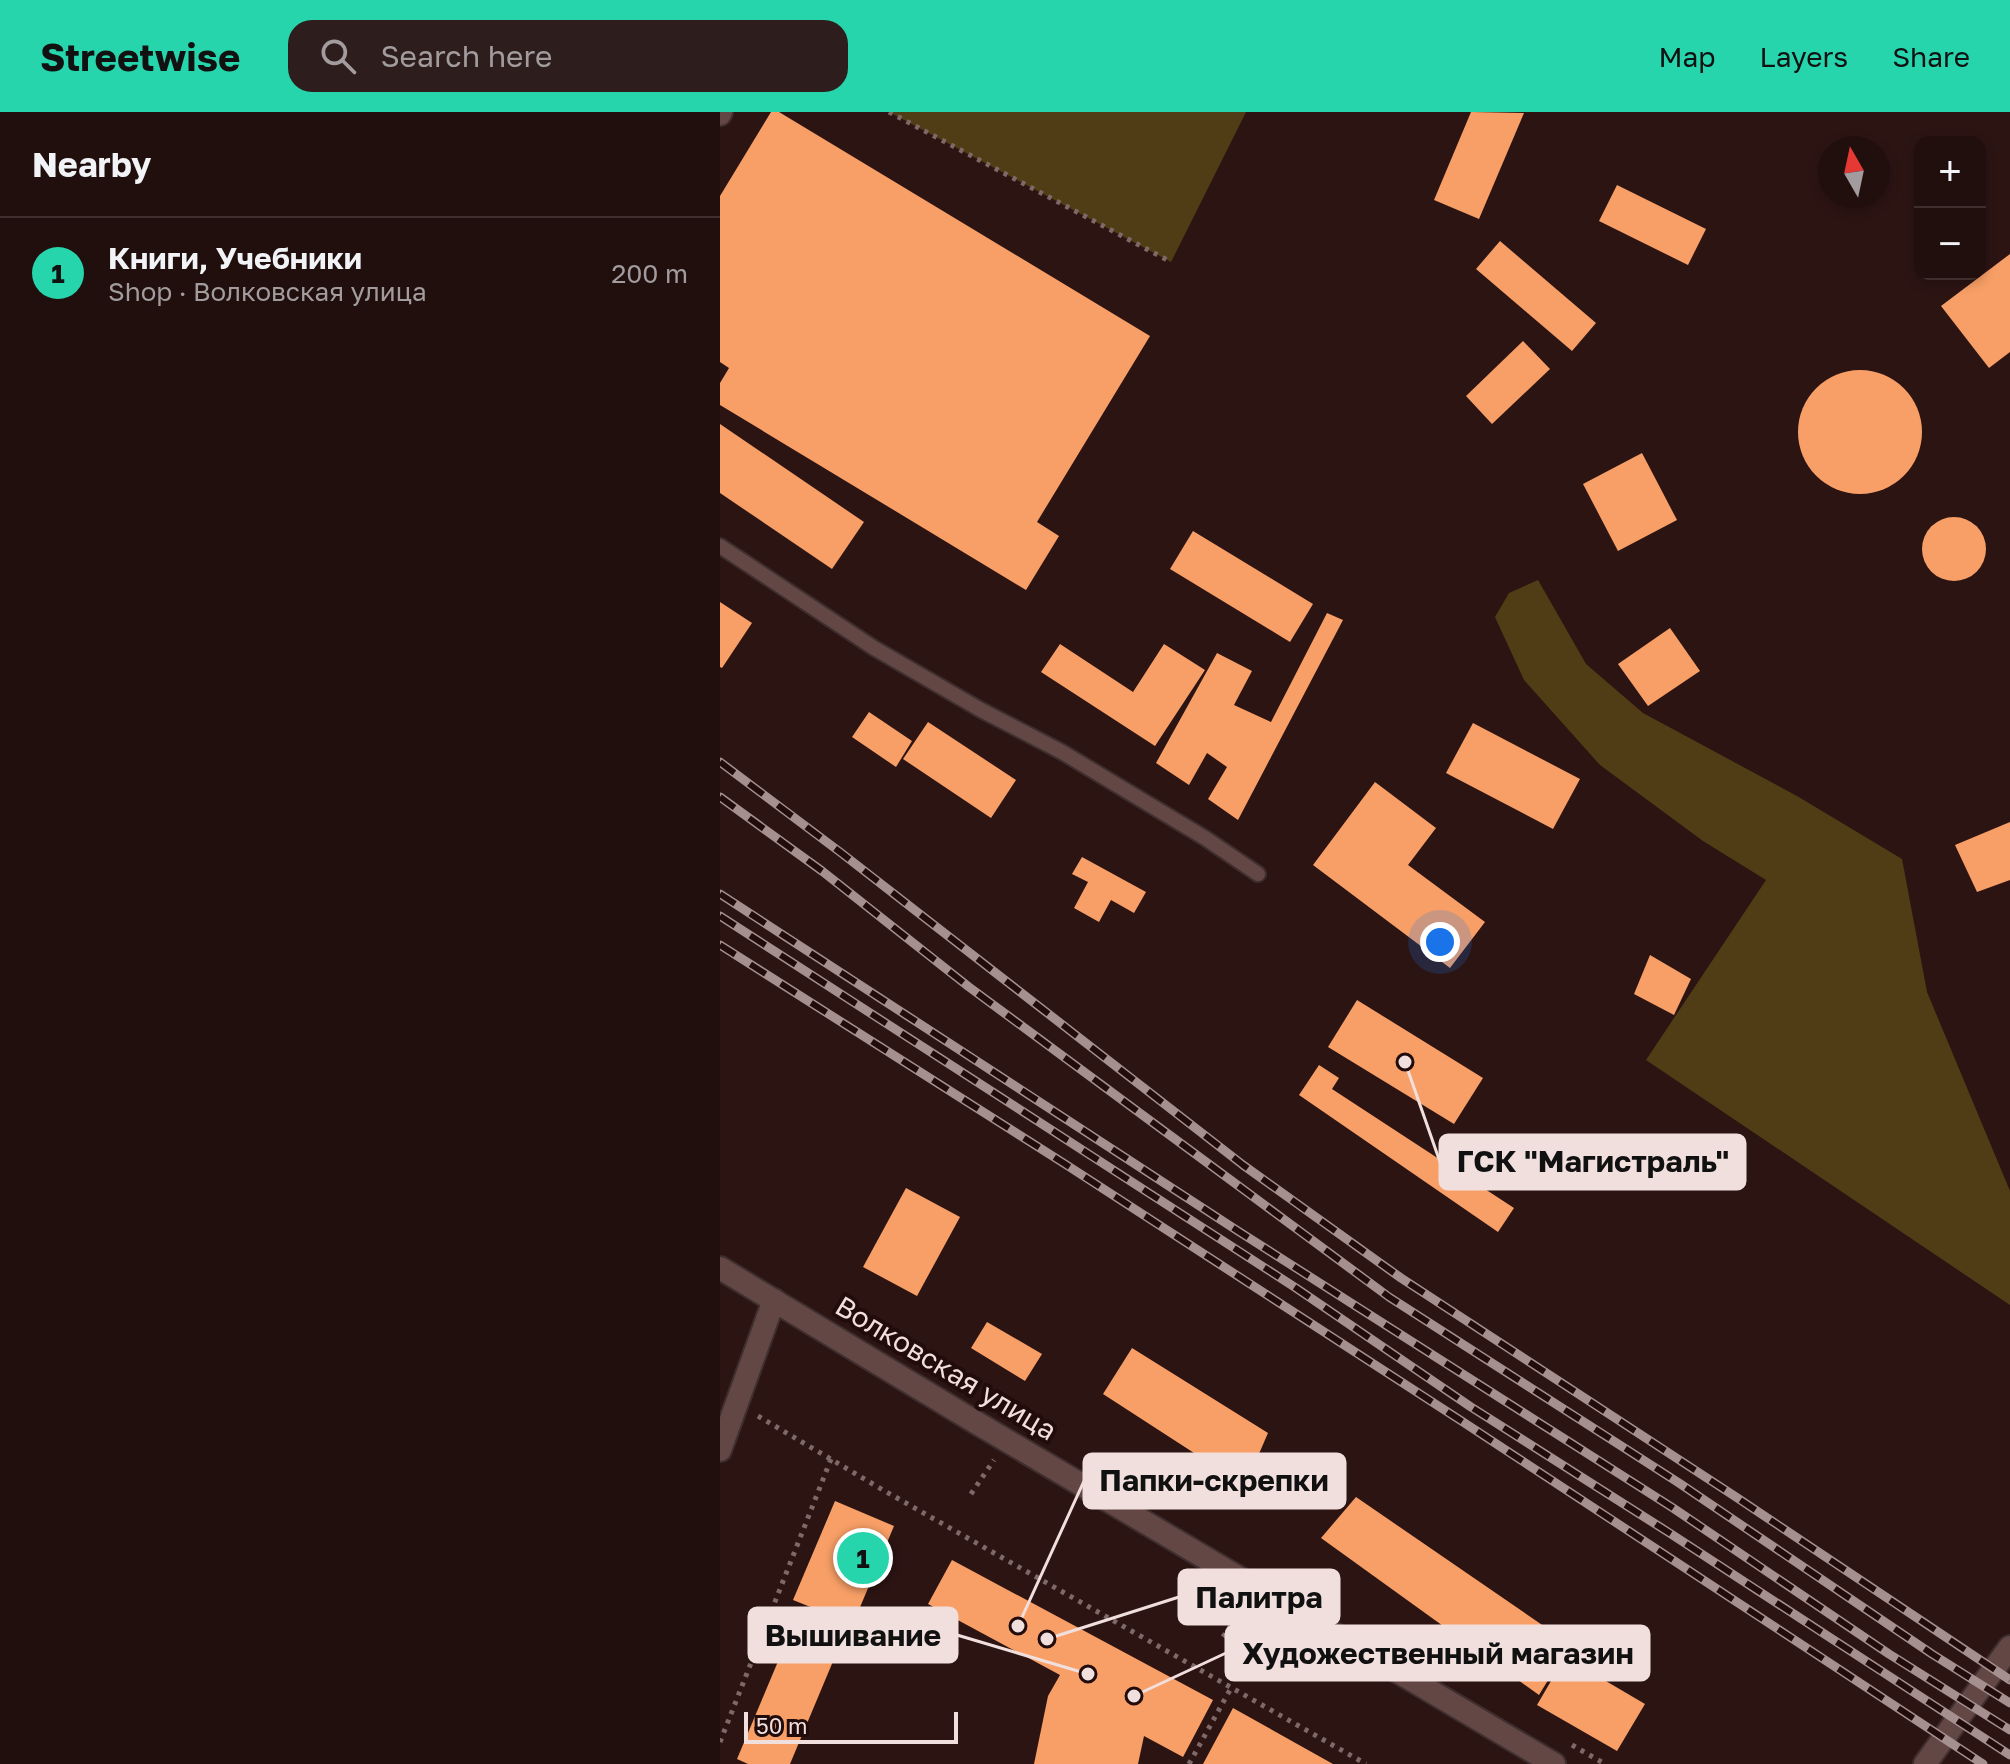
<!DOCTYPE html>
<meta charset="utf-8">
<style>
body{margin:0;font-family:"Golos Text",sans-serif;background:#2d1d1c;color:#f1f3f6}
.controls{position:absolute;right:24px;top:24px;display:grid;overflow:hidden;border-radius:16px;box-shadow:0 4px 12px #0003}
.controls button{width:72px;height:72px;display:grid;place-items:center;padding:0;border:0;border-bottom:2px solid #3e2f2e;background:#210f0e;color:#f1f3f6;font:40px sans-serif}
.compass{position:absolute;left:1098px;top:24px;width:72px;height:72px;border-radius:50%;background:#210f0e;box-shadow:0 4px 12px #0003;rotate:351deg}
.scale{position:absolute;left:24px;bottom:20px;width:214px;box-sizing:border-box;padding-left:8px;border:4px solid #f1dfde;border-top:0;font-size:22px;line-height:28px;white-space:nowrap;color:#f1dfde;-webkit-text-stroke:6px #220b0b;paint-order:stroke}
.you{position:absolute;left:720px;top:830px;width:28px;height:28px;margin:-20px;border:6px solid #fff;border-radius:50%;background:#1a73e8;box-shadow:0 0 0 12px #1a73e833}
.badge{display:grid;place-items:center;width:52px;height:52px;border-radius:50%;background:#27d5ad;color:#111;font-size:26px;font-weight:700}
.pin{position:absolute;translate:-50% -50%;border:4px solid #fff;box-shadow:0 2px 8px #0006}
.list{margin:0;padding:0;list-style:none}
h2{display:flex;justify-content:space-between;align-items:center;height:104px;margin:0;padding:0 32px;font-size:34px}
h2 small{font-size:26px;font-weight:400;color:#a29c9e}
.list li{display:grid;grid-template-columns:52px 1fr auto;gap:24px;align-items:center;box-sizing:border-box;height:112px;padding:0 32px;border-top:2px solid #3e2f2e}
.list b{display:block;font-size:30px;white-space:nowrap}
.list p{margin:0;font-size:26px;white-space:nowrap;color:#a29c9e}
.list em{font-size:26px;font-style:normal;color:#a29c9e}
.icon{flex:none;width:44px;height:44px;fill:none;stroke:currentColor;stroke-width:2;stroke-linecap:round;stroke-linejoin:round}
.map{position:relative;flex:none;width:1290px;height:1652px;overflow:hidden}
header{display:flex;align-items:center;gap:48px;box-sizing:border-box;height:112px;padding:0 40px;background:#27d5ad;color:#111}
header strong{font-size:38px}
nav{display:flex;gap:44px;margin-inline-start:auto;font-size:28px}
.search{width:560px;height:72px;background:#2d1d1c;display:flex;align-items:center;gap:20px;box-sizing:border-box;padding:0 28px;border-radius:24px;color:#a29c9e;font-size:30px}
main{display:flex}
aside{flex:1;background:#210f0e}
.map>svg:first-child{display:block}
.green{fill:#513d15}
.building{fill:#f89f67}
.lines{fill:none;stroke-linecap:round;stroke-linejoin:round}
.service-casing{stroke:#3f2e2e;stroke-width:18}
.minor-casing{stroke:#3f2e2e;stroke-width:26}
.tertiary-casing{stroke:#3f2e2e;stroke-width:26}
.secondary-casing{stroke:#3f2e2e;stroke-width:26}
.path{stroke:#7f6968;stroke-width:5;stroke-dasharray:4 6;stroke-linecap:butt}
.service{stroke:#634745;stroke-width:14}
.minor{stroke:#634745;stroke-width:22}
.tertiary{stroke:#634745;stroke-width:22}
.secondary{stroke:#634745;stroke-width:22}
.rail-casing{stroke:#a5908f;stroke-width:9}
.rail{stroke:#220b0b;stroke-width:6;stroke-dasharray:18;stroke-linecap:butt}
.labels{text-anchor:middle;stroke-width:8;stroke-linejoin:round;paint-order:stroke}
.street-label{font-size:28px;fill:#f1dfde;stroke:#220b0b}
.leader{fill:none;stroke:#f1dfde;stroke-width:3}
.callout-dot{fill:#f1dfde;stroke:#220b0b;stroke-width:3}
.callout{fill:#f1dfde;stroke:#f1dfde;stroke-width:3}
.callout-label{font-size:30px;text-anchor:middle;font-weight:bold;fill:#111}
</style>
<header>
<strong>Streetwise</strong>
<div class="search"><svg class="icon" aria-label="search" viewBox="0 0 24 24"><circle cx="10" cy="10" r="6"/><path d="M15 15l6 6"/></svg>Search here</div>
<nav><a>Map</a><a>Layers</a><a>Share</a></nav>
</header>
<main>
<aside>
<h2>Nearby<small></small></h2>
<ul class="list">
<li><span class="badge">1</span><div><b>Книги, Учебники</b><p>Shop · Волковская улица</p></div><em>200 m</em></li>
</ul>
</aside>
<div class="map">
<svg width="1290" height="1652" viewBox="0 0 1290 1652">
<rect width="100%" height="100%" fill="#2c1413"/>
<g class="green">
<polygon points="169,0 526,0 451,150"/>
<polygon points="818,468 866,552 923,601 1077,684 1182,747 1207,880 1290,1079 1290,1193 926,948 1046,768 983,729 880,653 804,568 775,505 789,481"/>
</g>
<g class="building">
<polygon points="51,0 59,0 430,224 317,410 339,424 306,478 0,293 0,271 9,256 0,250 0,84"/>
<polygon points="751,0 804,1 759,107 714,88"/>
<polygon points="897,73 986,117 968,153 879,109"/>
<polygon points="780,129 876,211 852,239 756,157"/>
<polygon points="1290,142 1290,240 1269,256 1221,194"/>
<polygon points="803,229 830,257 772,312 746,284"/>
<circle cx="1140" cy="320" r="62"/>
<polygon points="0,312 144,410 112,457 0,381"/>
<polygon points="922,341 957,408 898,439 863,372"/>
<circle cx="1234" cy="437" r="32"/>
<polygon points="473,419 593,492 570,530 450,457"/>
<polygon points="0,490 32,511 2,556 0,555"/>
<polygon points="607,501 623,508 518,708 488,687 507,655 487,641 469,673 436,651 497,541 532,559 514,593 551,610"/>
<polygon points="950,516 980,559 928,594 898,552"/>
<polygon points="340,532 413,580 444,532 485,558 435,634 321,560"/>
<polygon points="149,600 192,629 176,655 132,625"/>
<polygon points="208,610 296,668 271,706 183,647"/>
<polygon points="753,611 860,667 833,717 726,661"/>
<polygon points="655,670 716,716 688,753 765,810 730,856 593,753"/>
<polygon points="1290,710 1290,768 1257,780 1235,733"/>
<polygon points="362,745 426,780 414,801 391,788 379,810 354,796 368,770 352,762"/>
<polygon points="930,843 971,867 954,903 914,882"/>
<polygon points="637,888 763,966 734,1012 608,935"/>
<polygon points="599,953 619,966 612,977 794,1096 778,1120 579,983"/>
<polygon points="186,1076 240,1105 197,1184 143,1155"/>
<polygon points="267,1210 322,1242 305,1269 251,1236"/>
<polygon points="412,1236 548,1321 525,1374 383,1282"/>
<polygon points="636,1385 850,1532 819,1583 601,1426"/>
<polygon points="115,1389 174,1414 133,1512 73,1488"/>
<polygon points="232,1448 493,1588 463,1645 424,1624 418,1652 314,1652 328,1584 340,1563 208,1492"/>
<polygon points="67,1528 114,1547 70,1652 28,1652 17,1647"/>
<polygon points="845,1545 925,1592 897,1639 817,1593"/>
<polygon points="513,1596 613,1652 483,1652"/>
</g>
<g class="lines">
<defs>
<polyline id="service" points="0,434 154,536 261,598 342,640 485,726 538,762"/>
<polyline id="minor" points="0,2 1,0"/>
<polyline id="tertiary" points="0,1338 54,1188"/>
<g id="secondary">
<polyline points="0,1156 257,1311 834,1652"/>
<polyline points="1205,1652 1290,1535"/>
</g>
</defs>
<use href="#service" class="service-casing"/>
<use href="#minor" class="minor-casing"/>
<use href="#tertiary" class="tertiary-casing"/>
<use href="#secondary" class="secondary-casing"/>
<g class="path">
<polyline points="169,0 451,150"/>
<polyline points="38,1304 163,1378 646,1652"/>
<polyline points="251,1382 274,1348"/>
<polyline points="503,1525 523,1496"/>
<polyline points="0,1630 111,1347"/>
<polyline points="852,1633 885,1652"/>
<polyline points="469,1652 511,1576"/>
</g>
<use href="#service" class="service"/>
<use href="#minor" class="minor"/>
<use href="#tertiary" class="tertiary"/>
<use href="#secondary" class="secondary"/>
<defs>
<g id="rail">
<polyline points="0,650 120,740 523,1053 681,1166 1016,1385 1290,1568"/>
<polyline points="0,685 102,759 249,875 669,1185 959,1371 1212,1542 1290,1591"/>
<polyline points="0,782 518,1119 953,1396 1169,1542 1290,1618"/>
<polyline points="0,804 576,1176 751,1295 948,1420 1290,1643"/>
<polyline points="0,833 345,1052 740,1308 1263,1652"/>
</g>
</defs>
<use href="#rail" class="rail-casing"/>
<use href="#rail" class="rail"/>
</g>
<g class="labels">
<g class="street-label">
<text transform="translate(226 1256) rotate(31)" y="10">Волковская улица</text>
</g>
</g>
<path class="leader" d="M685 950L720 1050M298 1514L364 1369M327 1527L459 1485M368 1562L237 1523M414 1584L506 1541"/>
<g class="callout-dot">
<circle cx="685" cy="950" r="8"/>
<circle cx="298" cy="1514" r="8"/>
<circle cx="327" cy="1527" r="8"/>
<circle cx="368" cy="1562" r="8"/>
<circle cx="414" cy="1584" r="8"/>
</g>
<g class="callout">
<rect x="720" y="1023" width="305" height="54" rx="8"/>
<rect x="364" y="1342" width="261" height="54" rx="8"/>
<rect x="459" y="1458" width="160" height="54" rx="8"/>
<rect x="29" y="1496" width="208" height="54" rx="8"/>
<rect x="506" y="1514" width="423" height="54" rx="8"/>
</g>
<g class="callout-label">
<text x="873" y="1060">ГСК "Магистраль"</text>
<text x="494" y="1379">Папки-скрепки</text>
<text x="539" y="1496">Палитра</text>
<text x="133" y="1534">Вышивание</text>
<text x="718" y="1552">Художественный магазин</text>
</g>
</svg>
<div class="controls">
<button>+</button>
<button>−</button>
</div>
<svg class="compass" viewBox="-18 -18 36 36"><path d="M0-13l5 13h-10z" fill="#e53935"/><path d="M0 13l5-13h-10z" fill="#a29c9e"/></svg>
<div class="scale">50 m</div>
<div class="you"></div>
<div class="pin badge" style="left:143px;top:1446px">1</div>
</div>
</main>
